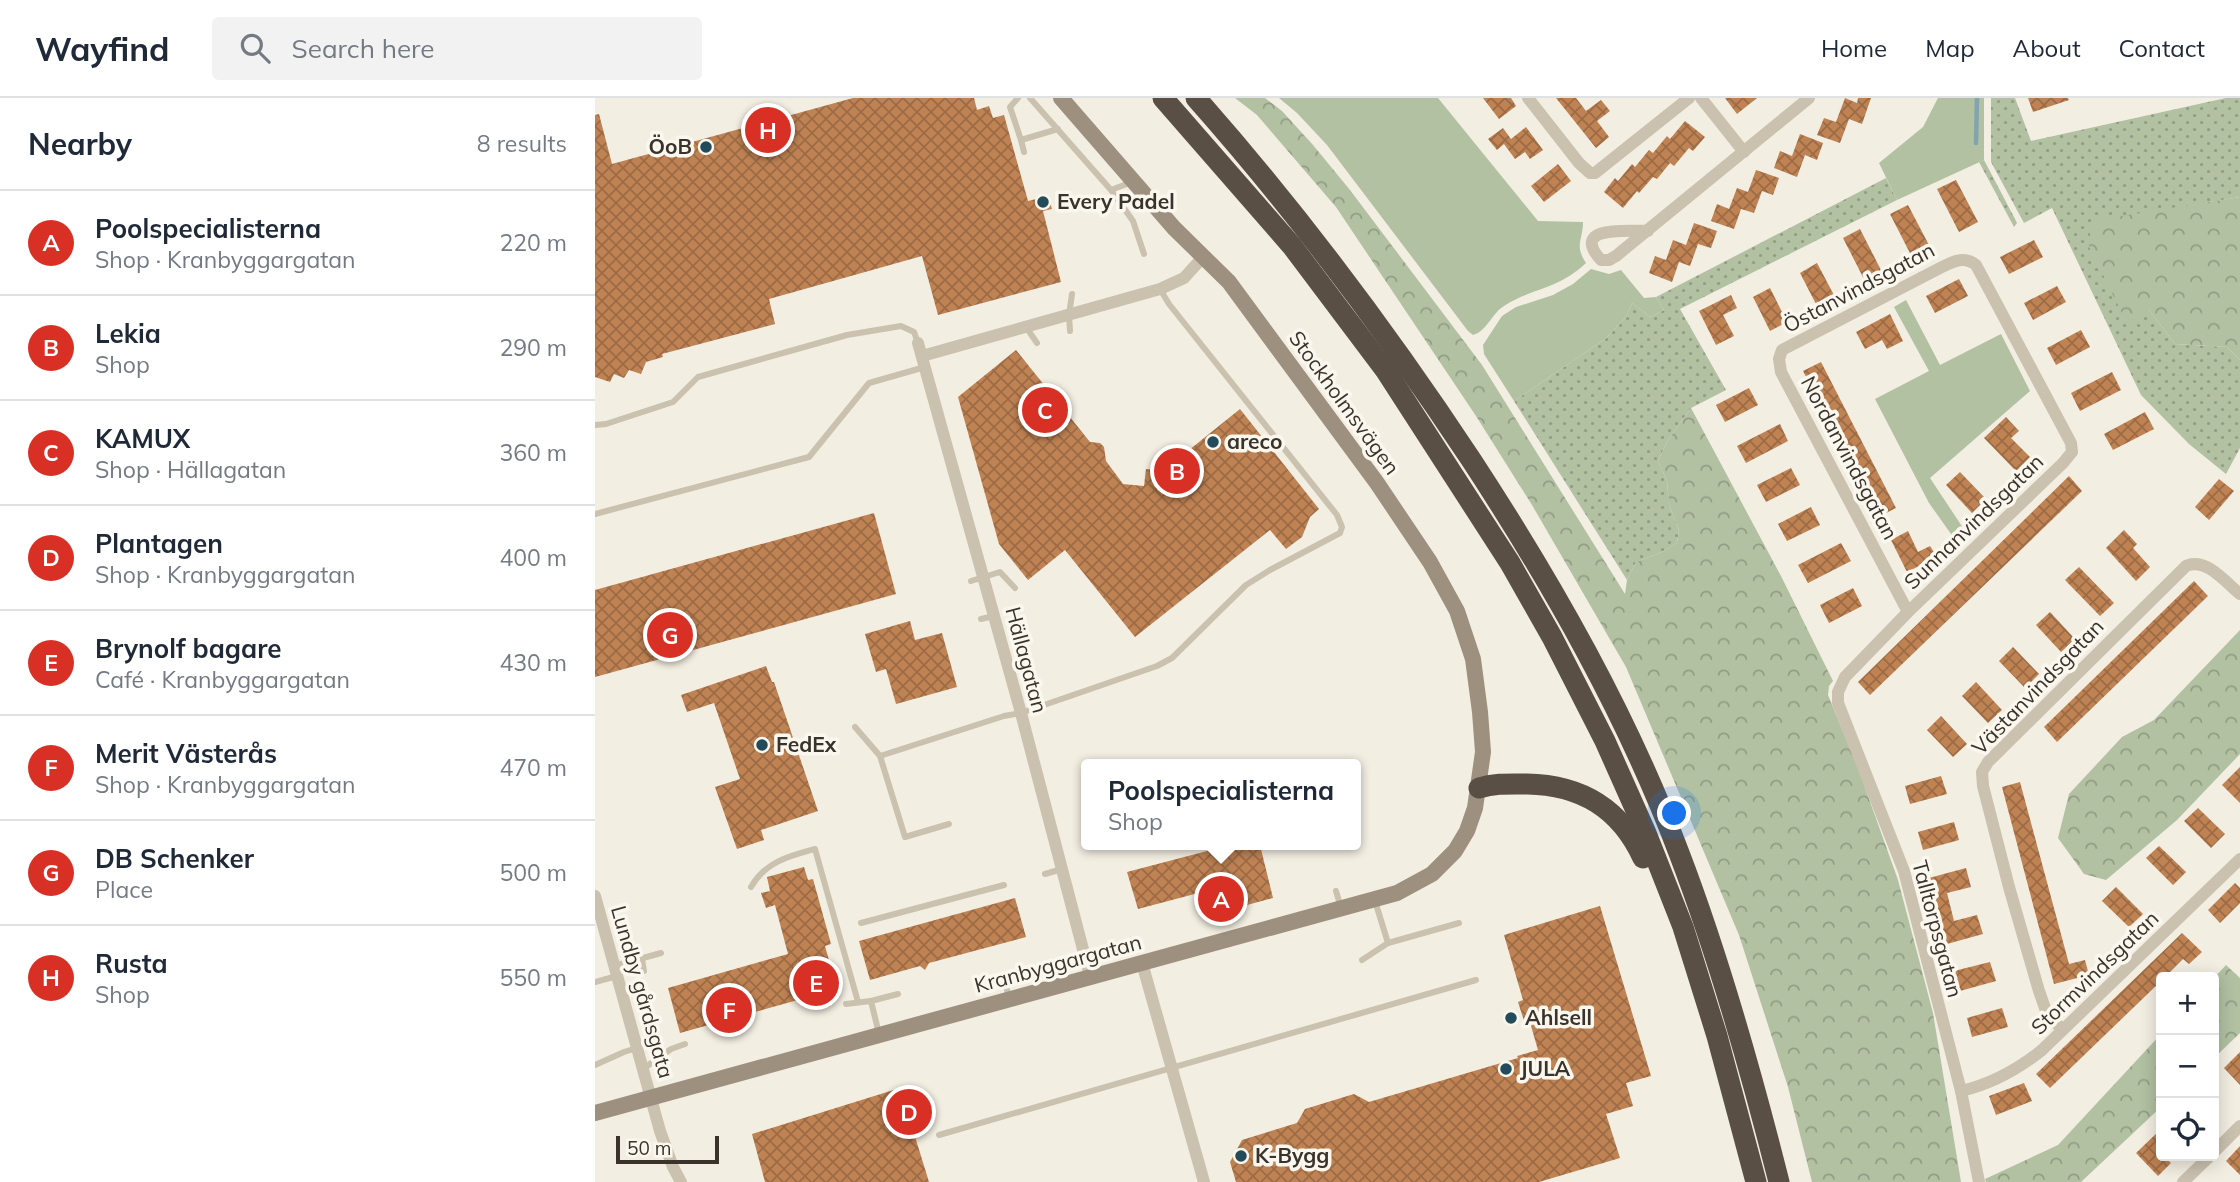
<!DOCTYPE html>
<meta charset="utf-8">
<style>
body{margin:0;font-family:Mulish,sans-serif;background:#f2f2f3;color:#1f2937}
.controls{position:absolute;right:21px;bottom:21px;display:grid;overflow:hidden;border-radius:7px;box-shadow:0 4px 18px #0003}
.controls button{width:63px;height:63px;display:grid;place-items:center;padding:0;border:0;border-bottom:2px solid #e0e1e3;background:#fff;color:#1f2937;font:35px sans-serif}
.scale{position:absolute;left:21px;bottom:18px;width:103px;box-sizing:border-box;padding-left:7px;border:4px solid #3a332c;border-top:0;font-size:19px;line-height:24px;white-space:nowrap;color:#3a332c;-webkit-text-stroke:5px #faf7ee;paint-order:stroke}
.you{position:absolute;left:1080px;top:716px;width:24px;height:24px;margin:-18px;border:5px solid #fff;border-radius:50%;background:#1a73e8;box-shadow:0 0 0 10px #1a73e833}
.badge{display:grid;place-items:center;width:46px;height:46px;border-radius:50%;background:#d93025;color:#fff;font-size:23px;font-weight:700}
.pin{position:absolute;translate:-50% -50%;border:4px solid #fff;box-shadow:0 2px 7px #0006}
.popup{position:absolute;left:486px;top:661px;width:280px;height:91px;box-sizing:border-box;display:grid;place-content:center;border-radius:7px;background:#fff;filter:drop-shadow(0 2px 5px #0005);font-size:23px;white-space:nowrap;color:#747a83}
.popup b{font-size:26px;color:#1f2937}
.popup::after{content:'';position:absolute;left:50%;top:100%;margin-left:-14px;border:14px solid transparent;border-top-color:#fff}
.list{margin:0;padding:0;list-style:none}
h2{display:flex;justify-content:space-between;align-items:center;height:91px;margin:0;padding:0 28px;font-size:30px}
h2 small{font-size:23px;font-weight:400;color:#747a83}
.list li{display:grid;grid-template-columns:46px 1fr auto;gap:21px;align-items:center;box-sizing:border-box;height:105px;padding:0 28px;border-top:2px solid #e0e1e3}
.list b{display:block;font-size:26px;white-space:nowrap}
.list p{margin:0;font-size:23px;white-space:nowrap;color:#747a83}
.list em{font-size:23px;font-style:normal;color:#747a83}
.icon{flex:none;width:38px;height:38px;fill:none;stroke:currentColor;stroke-width:2;stroke-linecap:round;stroke-linejoin:round}
.map{position:relative;flex:none;width:1645px;height:1084px;overflow:hidden}
header{display:flex;align-items:center;gap:42px;box-sizing:border-box;height:98px;padding:0 35px;background:#fff;border-bottom:2px solid #e0e1e3}
header strong{font-size:33px}
nav{display:flex;gap:38px;margin-inline-start:auto;font-size:24px}
.search{width:490px;height:63px;background:#f2f2f3;display:flex;align-items:center;gap:18px;box-sizing:border-box;padding:0 24px;border-radius:7px;color:#747a83;font-size:26px}
main{display:flex}
aside{flex:1;background:#fff}
.map>svg:first-child{display:block}
.grass{fill:url(#grass-dots)}
.forest{fill:url(#forest-crowns)}
.green{fill:#b1c1a2}
.lines{fill:none;stroke-linecap:round;stroke-linejoin:round}
.stream{stroke:#82a4ae;stroke-width:4.5}
.building{fill:url(#building-cross-hatch)}
.lane{stroke:#cac1ae;stroke-width:6}
.street{stroke:#cac1ae;stroke-width:12}
.secondary{stroke:#9e907f;stroke-width:16}
.highway{stroke:#5a4f44;stroke-width:21}
.poi-dot{fill:#234b59;stroke:#faf7ee;stroke-width:2.5}
.labels{text-anchor:middle;stroke-width:7;stroke-linejoin:round;paint-order:stroke}
.poi-label{font-size:21px;font-weight:bold;fill:#3a332c;stroke:#faf7ee;text-anchor:start}
.street-label{font-size:21px;fill:#3a332c;stroke:#faf7ee}
</style>
<header>
<strong>Wayfind</strong>
<div class="search"><svg class="icon" aria-label="search" viewBox="0 0 24 24"><circle cx="10" cy="10" r="6"/><path d="M15 15l6 6"/></svg>Search here</div>
<nav><a>Home</a><a>Map</a><a>About</a><a>Contact</a></nav>
</header>
<main>
<aside>
<h2>Nearby<small>8 results</small></h2>
<ul class="list">
<li><span class="badge">A</span><div><b>Poolspecialisterna</b><p>Shop · Kranbyggargatan</p></div><em>220 m</em></li>
<li><span class="badge">B</span><div><b>Lekia</b><p>Shop</p></div><em>290 m</em></li>
<li><span class="badge">C</span><div><b>KAMUX</b><p>Shop · Hällagatan</p></div><em>360 m</em></li>
<li><span class="badge">D</span><div><b>Plantagen</b><p>Shop · Kranbyggargatan</p></div><em>400 m</em></li>
<li><span class="badge">E</span><div><b>Brynolf bagare</b><p>Café · Kranbyggargatan</p></div><em>430 m</em></li>
<li><span class="badge">F</span><div><b>Merit Västerås</b><p>Shop · Kranbyggargatan</p></div><em>470 m</em></li>
<li><span class="badge">G</span><div><b>DB Schenker</b><p>Place</p></div><em>500 m</em></li>
<li><span class="badge">H</span><div><b>Rusta</b><p>Shop</p></div><em>550 m</em></li>
</ul>
</aside>
<div class="map">
<svg width="1645" height="1084" viewBox="0 0 1645 1084">
<defs>
<pattern id="grass-dots" width="8" height="8" patternUnits="userSpaceOnUse" patternTransform="scale(1.75)"><rect width="8" height="8" fill="#b1c1a2"/><path d="M2 2h.1M6 6h.1" fill="none" stroke="#919d84" stroke-width="1.8" stroke-linecap="round"/></pattern>
<pattern id="forest-crowns" width="20" height="18" patternUnits="userSpaceOnUse" patternTransform="scale(1.75)"><rect width="20" height="18" fill="#b1c1a2"/><path d="M2 6a3 3 0 1 1 6 0M12 15a3 3 0 1 1 6 0" fill="none" stroke="#919d84"/></pattern>
<pattern id="building-cross-hatch" width="8" height="8" patternUnits="userSpaceOnUse" patternTransform="scale(1.75)"><rect width="8" height="8" fill="#bf8253"/><path d="M0 0l8 8M0 8l8-8" fill="none" stroke="#9c6b45"/></pattern>
</defs>
<rect width="100%" height="100%" fill="#f3eee2"/>
<g class="grass">
<polygon points="1396,0 1420,0 1436,43 1631,0 1645,0 1645,99 1575,111 1554,212 1580,246 1632,249 1645,262 1645,350 1631,376 1594,346 1546,297 1457,110 1429,125 1396,64"/>
<polygon points="1389,62 1420,121 1422,125 1419,129 1384,64"/>
<polygon points="1291,80 1302,102 1085,211 1131,292 1096,310 1073,342 1063,363 1072,383 1074,407 1084,432 1082,445 1067,454 1041,464 1032,482 919,303 1010,241 1031,219 1037,205 1055,219 1069,212 1061,199"/>
</g>
<g class="forest">
<polygon points="640,0 670,0 687,13 718,47 755,92 887,267 1030,496 1032,482 1041,464 1067,454 1082,445 1084,432 1074,407 1072,383 1063,363 1073,342 1096,310 1186,478 1238,583 1234,588 1233,597 1263,670 1303,782 1338,915 1366,1084 1217,1084 1193,989 1144,837 1031,569 937,407 881,318 741,109 662,17"/>
<polygon points="1645,99 1645,262 1632,249 1580,246 1554,212 1532,225 1494,149 1496,123"/>
<polygon points="1645,532 1645,656 1582,722 1511,782 1489,776 1463,740 1474,696 1527,639 1559,622"/>
<polygon points="1631,867 1645,880 1645,935 1619,960 1619,880"/>
<polygon points="1566,936 1566,1009 1486,1084 1391,1084 1390,1081 1463,1047"/>
</g>
<g class="green">
<path d="M684,0h159l100,123 45,1c0,18 -9,23 3,41 -27,26 -54,25 -82,43 -12,7 -17,25 -31,29l-5,-4 -141,-186 -30,-32z"/>
<polygon points="1343,0 1389,0 1389,62 1302,102 1284,65 1328,29"/>
<polygon points="996,171 1014,176 1026,172 1049,200 1061,199 1069,212 1055,219 1037,205 1031,219 1010,241 919,303 889,256 888,247 907,218 921,209 958,197 978,186"/>
<polygon points="1311,202 1345,267 1406,236 1435,293 1335,380 1374,439 1366,450 1334,405 1280,301 1334,273 1299,209"/>
</g>
<g class="lines">
<polyline class="stream" points="1381,45 1382,0"/>
</g>
<g class="building">
<polygon points="258,0 379,0 382,12 394,8 398,20 409,17 433,103 453,98 457,111 448,113 466,184 343,217 327,158 174,201 180,226 67,256 68,259 51,264 46,276 34,272 29,280 19,276 15,284 0,279 0,17 4,16 17,66"/>
<polygon points="888,0 916,0 921,8 904,21"/>
<polygon points="961,0 981,0 991,13 1006,2 1015,13 1002,23 1014,39 1001,50"/>
<polygon points="1130,0 1162,0 1142,16"/>
<polygon points="1250,0 1262,5 1263,0 1276,0 1267,26 1254,21 1245,45 1222,37 1229,20 1241,24"/>
<polygon points="1433,0 1473,0 1474,2 1438,14"/>
<polygon points="1090,23 1110,39 1098,53 1094,50 1079,68 1075,65 1062,81 1058,79 1044,95 1042,93 1028,110 1009,94 1020,80 1023,83 1037,66 1040,69 1054,52 1058,55 1072,38 1075,41"/>
<polygon points="931,29 948,52 935,61 930,54 920,61 909,46 902,52 893,41 908,30 916,41"/>
<polygon points="1205,36 1228,45 1222,62 1210,57 1202,79 1179,70 1185,53 1197,58"/>
<polygon points="963,66 976,83 949,104 936,88"/>
<polygon points="1161,72 1184,80 1178,97 1167,93 1159,115 1146,111 1139,131 1116,123 1122,106 1134,111 1142,90 1153,94"/>
<polygon points="1361,82 1383,124 1364,134 1342,91"/>
<polygon points="1313,107 1335,149 1317,159 1295,116"/>
<polygon points="1099,125 1122,133 1116,150 1103,146 1095,168 1084,164 1077,184 1054,175 1060,158 1071,162 1078,142 1091,147"/>
<polygon points="1265,131 1287,174 1270,183 1248,140"/>
<polygon points="1439,142 1448,159 1414,176 1405,159"/>
<polygon points="1222,165 1240,199 1222,208 1205,175"/>
<polygon points="1364,181 1373,198 1340,215 1331,198"/>
<polygon points="1462,188 1471,204 1438,222 1429,205"/>
<polygon points="1175,190 1192,224 1175,233 1158,199"/>
<polygon points="1136,197 1142,210 1128,217 1139,238 1121,247 1104,213"/>
<polygon points="1295,216 1308,243 1292,251 1287,242 1270,251 1261,234"/>
<polygon points="1486,232 1495,249 1461,267 1452,250"/>
<polygon points="421,252 495,344 505,345 509,349 511,363 528,386 549,388 551,371 568,373 645,311 724,411 715,419 707,439 691,451 675,432 540,539 470,452 433,482 404,446 363,299"/>
<polygon points="1226,264 1301,410 1283,419 1208,273"/>
<polygon points="1517,274 1526,292 1485,313 1476,295"/>
<polygon points="1154,290 1163,307 1130,324 1121,307"/>
<polygon points="1550,314 1559,331 1518,352 1509,336"/>
<polygon points="1411,319 1424,333 1416,340 1435,359 1421,373 1389,340"/>
<polygon points="1185,326 1193,343 1151,365 1142,348"/>
<polygon points="1196,370 1205,387 1171,404 1162,387"/>
<polygon points="1365,374 1391,401 1377,415 1351,387"/>
<polygon points="1474,378 1487,393 1275,597 1263,584"/>
<polygon points="1624,381 1639,393 1614,422 1600,409"/>
<polygon points="1216,409 1225,427 1192,443 1183,426"/>
<polygon points="279,415 301,496 0,579 0,492"/>
<polygon points="1529,432 1542,446 1538,450 1555,469 1541,483 1511,450"/>
<polygon points="1313,433 1323,454 1335,448 1342,459 1312,474 1296,442"/>
<polygon points="1246,445 1256,463 1213,485 1203,467"/>
<polygon points="1484,469 1519,505 1505,518 1470,482"/>
<polygon points="1599,483 1613,498 1462,644 1449,629"/>
<polygon points="1258,490 1267,508 1234,525 1225,507"/>
<polygon points="1455,514 1480,541 1466,554 1441,527"/>
<polygon points="315,523 320,542 347,535 362,589 301,606 291,571 281,574 270,536"/>
<polygon points="1418,549 1444,576 1430,590 1404,563"/>
<polygon points="171,568 177,584 179,584 223,713 166,732 169,742 142,751 120,689 145,681 119,605 92,614 86,597"/>
<polygon points="1381,584 1407,612 1393,625 1367,598"/>
<polygon points="1346,618 1372,646 1358,659 1332,632"/>
<polygon points="1645,669 1645,705 1627,687"/>
<polygon points="1346,678 1352,696 1315,706 1310,688"/>
<polygon points="1425,684 1474,866 1490,862 1494,877 1459,886 1407,689"/>
<polygon points="1603,710 1630,736 1616,750 1589,723"/>
<polygon points="1359,724 1364,742 1328,752 1323,734"/>
<polygon points="635,747 665,747 678,800 622,815 616,810 611,793 543,811 532,774"/>
<polygon points="1564,748 1591,774 1578,787 1551,760"/>
<polygon points="209,769 213,782 218,781 236,846 230,848 242,891 85,935 73,890 193,856 180,807 171,810 166,795 175,793 172,779"/>
<polygon points="1371,770 1376,789 1352,795 1359,823 1382,817 1388,836 1352,846 1334,780"/>
<polygon points="1640,785 1645,790 1645,805 1625,825 1613,812"/>
<polygon points="1521,789 1548,816 1534,829 1507,803"/>
<polygon points="420,800 431,839 334,865 330,872 325,868 275,882 264,843"/>
<polygon points="1005,808 1056,978 1031,985 1038,1008 1011,1016 1025,1060 944,1084 641,1084 635,1064 647,1042 702,1025 710,1011 759,996 774,1004 923,960 922,958 943,952 936,928 931,929 923,904 928,902 909,837"/>
<polygon points="1587,835 1607,854 1594,866 1588,861 1570,879 1566,879 1566,883 1455,990 1441,976"/>
<polygon points="1395,864 1401,883 1365,893 1359,873"/>
<polygon points="1407,910 1413,929 1377,939 1372,920"/>
<polygon points="1645,954 1645,987 1629,970"/>
<polygon points="1429,985 1437,1003 1401,1017 1394,998"/>
<polygon points="305,990 334,1084 170,1084 157,1036"/>
<polygon points="1566,1031 1566,1058 1569,1058 1576,1065 1563,1078 1541,1055"/>
<polygon points="1645,1048 1645,1077 1631,1063"/>
</g>
<g class="lines">
<g class="lane">
<polyline points="423,0 415,9 426,42 463,31"/>
<polyline points="435,0 516,92 538,123 549,156"/>
<polyline points="426,42 429,54"/>
<polyline points="516,92 537,84"/>
<polyline points="431,229 442,245"/>
<polyline points="475,233 474,217 477,196"/>
<polyline points="0,327 11,326 78,304 103,279 252,237 306,228 319,234 323,245"/>
<polyline points="0,416 214,359 274,285 330,269"/>
<polyline points="376,483 405,474 420,490"/>
<polyline points="386,521 399,518"/>
<polyline points="260,629 285,658 409,618 426,615 562,568 577,560 651,487 675,472 745,435 747,429 742,417 574,206 565,191"/>
<polyline points="285,658 310,739 354,726"/>
<polyline points="450,776 467,771"/>
<path d="M156,789c14,-25 38,-31 64,-38l43,153"/>
<polyline points="741,793 746,810"/>
<polyline points="780,803 793,845"/>
<polyline points="266,825 409,787"/>
<polyline points="47,861 49,873"/>
<polyline points="767,862 793,845 864,825"/>
<polyline points="19,868 66,855"/>
<polyline points="0,884 22,878"/>
<polyline points="410,885 414,899"/>
<polyline points="251,906 276,903"/>
<polyline points="284,936 276,903 303,896"/>
<polyline points="0,967 29,954 42,950"/>
<polyline points="48,971 76,951 90,946"/>
<polyline points="344,1037 881,882"/>
</g>
<g class="street">
<polyline points="933,0 984,65 995,75 1000,75 1094,0"/>
<polyline points="1106,0 1149,54"/>
<path d="M1053,133c-19,0 -79,-6 -47,29h8l7,-4 193,-158"/>
<polyline points="323,245 426,615 495,878"/>
<polyline points="327,258 565,191 589,180 608,159"/>
<path d="M1313,514l-127,-240 -2,-13 3,-9 158,-82c12,-6 24,-13 36,-3l95,178 1,9 -9,11 -155,149 -63,65 -7,15v11l66,168 57,220 18,91"/>
<polyline points="0,798 65,1033 78,1069 86,1084"/>
<polyline points="547,865 609,1084"/>
<path d="M1467,932l-16,-19 -7,-20 -30,-104 -26,-101 -1,-14 6,-10 198,-196c20,-9 39,16 54,28"/>
<path d="M1366,993c30,-7 56,-21 81,-41l198,-191"/>
<polyline points="1619,1054 1645,1028"/>
<polyline points="1588,1084 1615,1058"/>
</g>
<polyline class="secondary" points="0,1015 802,795 837,776 860,753 872,733 880,710 888,654 885,614 878,561 862,513 835,464 782,385 634,184 579,130 466,0"/>
<g class="highway">
<polyline points="568,0 697,148 791,273 915,465 957,539 1010,643 1051,735 1088,829 1122,938 1161,1084"/>
<path d="M601,0c101,114 192,236 276,363 81,124 155,254 207,392 41,107 72,218 100,329"/>
<path d="M884,690c16,-5 31,-4 48,-4 54,1 93,24 116,74"/>
</g>
</g>
<g class="poi-dot">
<circle cx="111" cy="49" r="7"/>
<circle cx="448" cy="104" r="7"/>
<circle cx="618" cy="344" r="7"/>
<circle cx="167" cy="647" r="7"/>
<circle cx="916" cy="920" r="7"/>
<circle cx="911" cy="971" r="7"/>
<circle cx="646" cy="1058" r="7"/>
</g>
<g class="labels">
<g class="poi-label">
<text x="97" y="56" text-anchor="end">ÖoB</text>
<text x="462" y="111">Every Padel</text>
<text x="632" y="351">areco</text>
<text x="181" y="654">FedEx</text>
<text x="930" y="927">Ahlsell</text>
<text x="925" y="978">JULA</text>
<text x="660" y="1065">K-Bygg</text>
</g>
<g class="street-label">
<text transform="translate(1264 190) rotate(-28)" y="7">Östanvindsgatan</text>
<text transform="translate(749 305) rotate(54)" y="7">Stockholmsvägen</text>
<text transform="translate(1254 360) rotate(62)" y="7">Nordanvindsgatan</text>
<text transform="translate(1379 424) rotate(-44)" y="7">Sunnanvindsgatan</text>
<text transform="translate(431 562) rotate(75)" y="7">Hällagatan</text>
<text transform="translate(1443 589) rotate(-46)" y="7">Västanvindsgatan</text>
<text transform="translate(1342 831) rotate(75)" y="7">Talltorpsgatan</text>
<text transform="translate(463 866) rotate(-15)" y="7">Kranbyggargatan</text>
<text transform="translate(1500 875) rotate(-44)" y="7">Stormvindsgatan</text>
<text transform="translate(47 894) rotate(74)" y="7">Lundby gårdsgata</text>
</g>
</g>
</svg>
<div class="controls">
<button>+</button>
<button>−</button>
<button><svg class="icon" aria-label="locate" viewBox="0 0 24 24"><circle cx="12" cy="12" r="6"/><path d="M12 2v4M12 18v4M2 12h4M18 12h4"/></svg></button>
</div>
<div class="scale">50 m</div>
<div class="you"></div>
<div class="pin badge" style="left:626px;top:801px">A</div>
<div class="popup"><b>Poolspecialisterna</b>Shop</div>
<div class="pin badge" style="left:582px;top:373px">B</div>
<div class="pin badge" style="left:450px;top:312px">C</div>
<div class="pin badge" style="left:314px;top:1014px">D</div>
<div class="pin badge" style="left:221px;top:885px">E</div>
<div class="pin badge" style="left:134px;top:912px">F</div>
<div class="pin badge" style="left:75px;top:537px">G</div>
<div class="pin badge" style="left:173px;top:32px">H</div>
</div>
</main>
